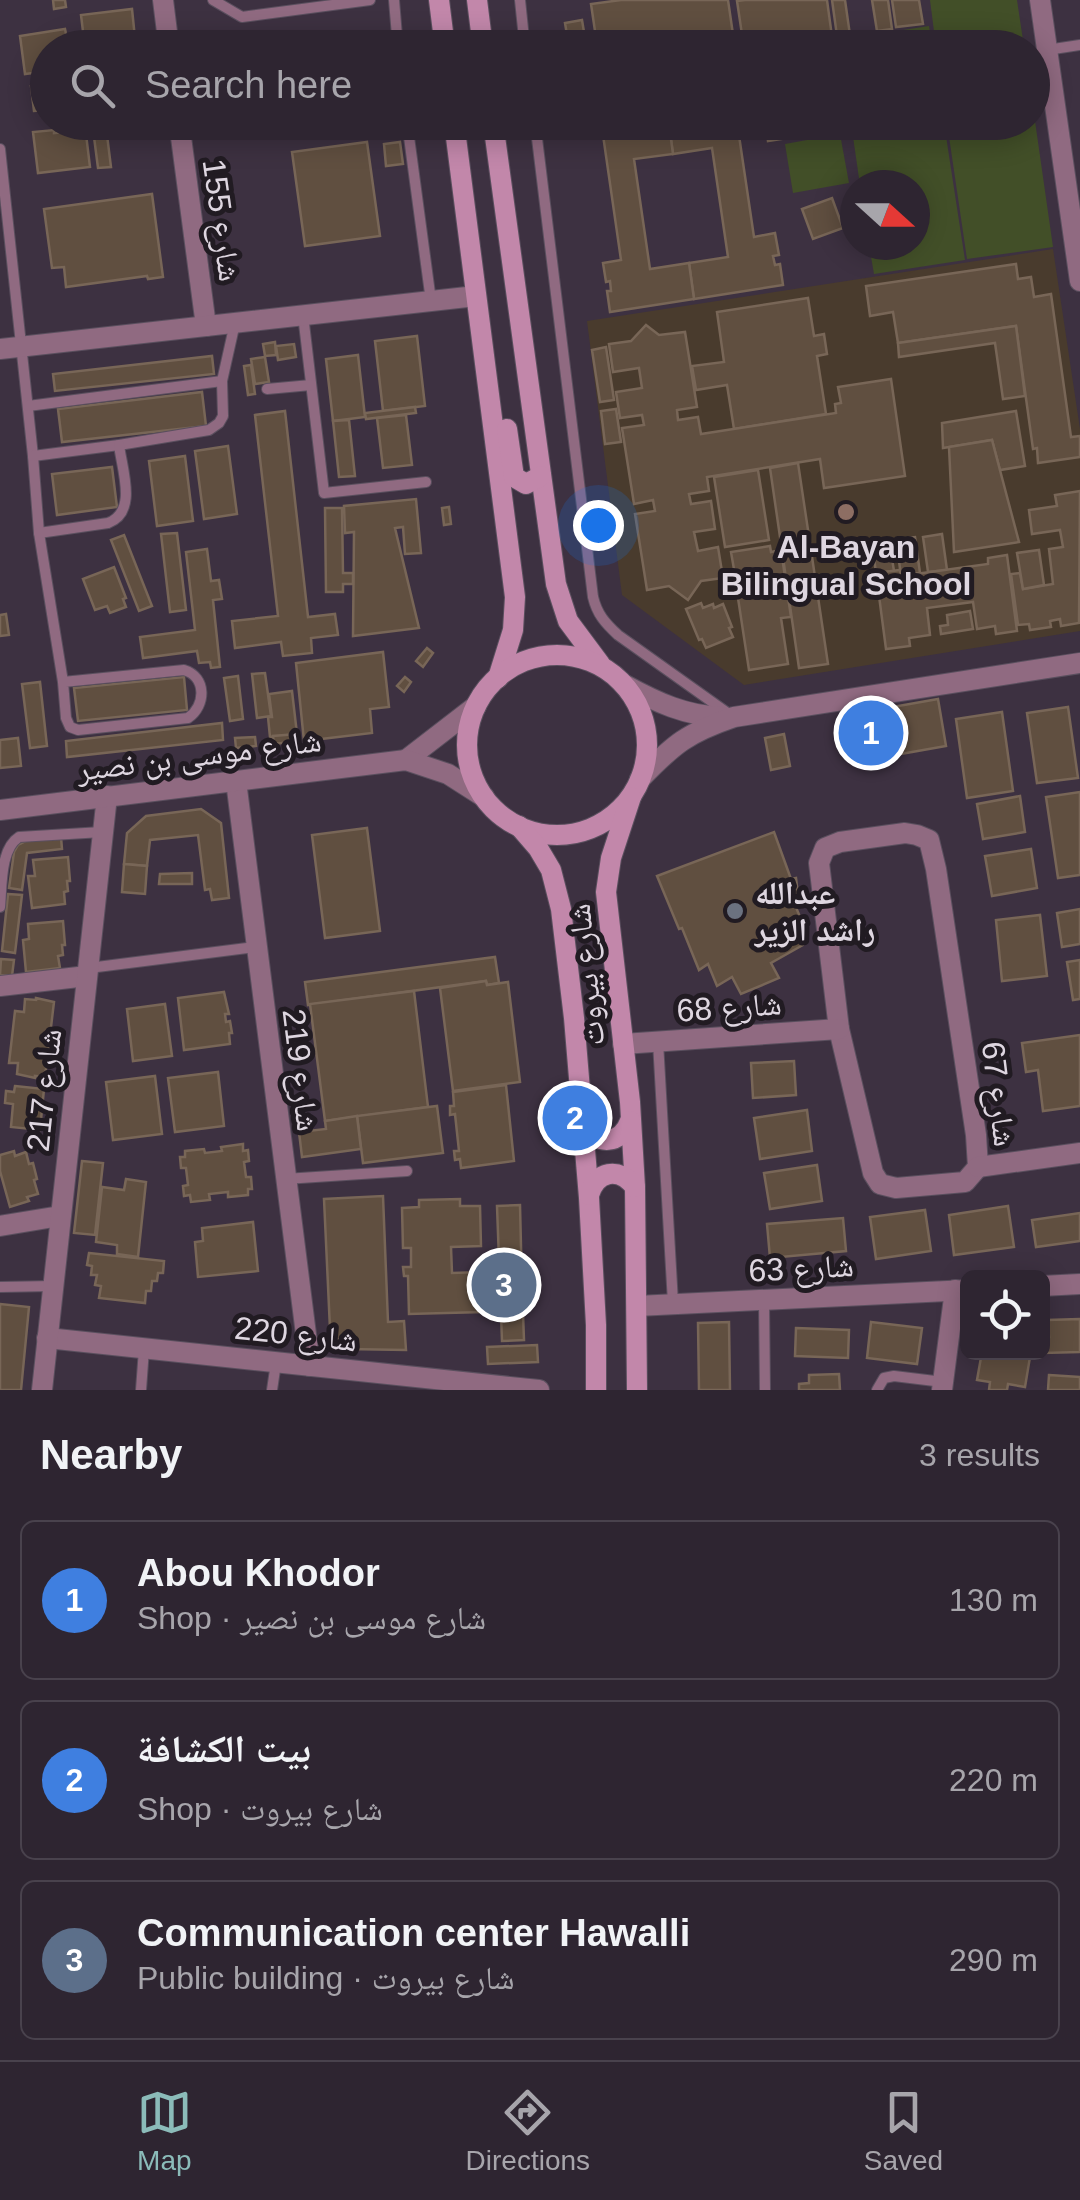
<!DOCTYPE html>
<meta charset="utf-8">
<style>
body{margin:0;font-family:Helvetica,"Noto Naskh Arabic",sans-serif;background:#362d39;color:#f1f3f6}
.controls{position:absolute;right:30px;bottom:30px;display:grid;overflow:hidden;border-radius:15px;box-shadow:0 5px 25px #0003}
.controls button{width:90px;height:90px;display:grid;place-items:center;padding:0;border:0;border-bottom:2px solid #49424d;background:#2e2531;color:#f1f3f6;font:50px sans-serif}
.compass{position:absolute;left:840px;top:170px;width:90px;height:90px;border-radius:50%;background:#2e2531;box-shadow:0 5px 25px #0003;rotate:111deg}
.you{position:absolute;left:598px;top:525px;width:35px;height:35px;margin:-25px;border:8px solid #fff;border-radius:50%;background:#1a73e8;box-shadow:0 0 0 15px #1a73e833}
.badge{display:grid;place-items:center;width:65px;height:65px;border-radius:50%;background:#8bbbb9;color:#fff;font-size:32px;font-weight:700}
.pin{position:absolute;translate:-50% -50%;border:5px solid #fff;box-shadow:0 2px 10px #0006}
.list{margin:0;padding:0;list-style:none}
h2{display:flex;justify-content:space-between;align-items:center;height:130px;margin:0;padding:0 40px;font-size:42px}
h2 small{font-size:32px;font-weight:400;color:#a7a5ab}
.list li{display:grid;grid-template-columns:65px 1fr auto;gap:30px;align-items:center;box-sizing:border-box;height:160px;margin:0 20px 20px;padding:0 20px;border:2px solid #49424d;border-radius:15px}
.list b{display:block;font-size:38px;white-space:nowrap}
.list p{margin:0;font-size:32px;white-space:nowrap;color:#a7a5ab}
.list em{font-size:32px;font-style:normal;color:#a7a5ab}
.icon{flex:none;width:55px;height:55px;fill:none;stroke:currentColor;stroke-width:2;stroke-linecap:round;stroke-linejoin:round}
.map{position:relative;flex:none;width:1080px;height:1390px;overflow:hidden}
.search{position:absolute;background:#2e2531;box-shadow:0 5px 25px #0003;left:30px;right:30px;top:30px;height:110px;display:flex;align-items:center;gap:25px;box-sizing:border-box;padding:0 35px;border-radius:55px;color:#a7a5ab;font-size:38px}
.sheet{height:670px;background:#2e2531}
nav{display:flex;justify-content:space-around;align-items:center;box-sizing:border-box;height:140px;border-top:2px solid #49424d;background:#2e2531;font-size:28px;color:#a7a5ab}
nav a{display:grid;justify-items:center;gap:5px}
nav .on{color:#8bbbb9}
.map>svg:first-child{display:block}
.education{fill:#493b2d}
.green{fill:#424f28}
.building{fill:#604f40;stroke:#786657;stroke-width:2.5}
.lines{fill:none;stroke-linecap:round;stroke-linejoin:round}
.service-casing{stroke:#5a4f5e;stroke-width:12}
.minor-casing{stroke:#5a4f5e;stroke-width:22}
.tertiary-casing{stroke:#5a4f5e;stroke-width:22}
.secondary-casing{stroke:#5a4f5e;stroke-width:22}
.service{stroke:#906a81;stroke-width:10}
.minor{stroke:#906a81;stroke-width:20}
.tertiary{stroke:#906a81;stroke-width:20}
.secondary{stroke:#c287aa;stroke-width:20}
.education-dot{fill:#8d6e63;stroke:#211b22;stroke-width:4}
.worship-dot{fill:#6b7280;stroke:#211b22;stroke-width:4}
.labels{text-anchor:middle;stroke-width:10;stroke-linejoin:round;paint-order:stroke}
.street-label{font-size:32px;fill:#ded6e0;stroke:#211b22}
.poi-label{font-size:32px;font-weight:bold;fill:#ded6e0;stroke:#211b22}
</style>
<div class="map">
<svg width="1080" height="1390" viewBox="0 0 1080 1390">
<rect width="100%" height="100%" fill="#3d3141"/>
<polygon class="education" points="1053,249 1080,429 1080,631 744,685 622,595 587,321"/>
<g class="green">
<polygon points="930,0 1017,0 1024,47 936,47"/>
<polygon points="929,26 932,47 839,47 838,40"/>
<polygon points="1033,107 1053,247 967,259 947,123 1032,122"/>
<polygon points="851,123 944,123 965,260 874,274 869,245 915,245 915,185 860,185"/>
<polygon points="840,134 849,183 793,193 785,144"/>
</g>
<g class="building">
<polygon points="53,0 65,0 66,7 54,9"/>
<polygon points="621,0 728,0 735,48 569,48 567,35 595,31 591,4"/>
<polygon points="745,0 827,0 833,44 811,48 744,48 737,1"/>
<polygon points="832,0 845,0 850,35 837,36"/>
<polygon points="872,0 888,0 892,29 877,31"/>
<polygon points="892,0 919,0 923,24 896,27"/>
<polygon points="132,9 136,48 85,48 81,15"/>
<polygon points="582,20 584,32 567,35 565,23"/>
<polygon points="65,29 69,48 48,48 48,71 25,74 20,36"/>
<polygon points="41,85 48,86 48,110 34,111 31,86"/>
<polygon points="580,122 681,122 582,137"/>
<polygon points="685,122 737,122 754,237 775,233 779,255 773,256 775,265 780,264 783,285 694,299 689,263 728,257 712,148 673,154 669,125"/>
<polygon points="766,122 845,122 846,129 768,141"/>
<polygon points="669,125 673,154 634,159 650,269 689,263 694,299 610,312 607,291 611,291 610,281 606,282 603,263 621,260 603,135"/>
<polygon points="85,126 90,167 38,173 33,132 54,130 54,133 64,132 64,129"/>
<polygon points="107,135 111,167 98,168 94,137"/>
<polygon points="367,142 380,236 305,246 292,152"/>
<polygon points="400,142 403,164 386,166 384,144"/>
<polygon points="152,194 163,277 148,279 147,276 66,287 64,267 52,268 44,209"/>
<polygon points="832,198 843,228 813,239 802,209"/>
<polygon points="1016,264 1018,279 1031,277 1034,297 1051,294 1071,437 1080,436 1080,457 1038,463 1037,448 1033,449 1016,326 898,343 893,312 870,316 866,286"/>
<polygon points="808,298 814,336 824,334 827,354 817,356 826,414 734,429 727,385 696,390 692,366 724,362 717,312"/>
<polygon points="646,325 659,335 685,332 697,407 677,410 678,420 698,417 701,434 836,413 835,404 841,403 838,387 891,379 905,476 824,488 820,459 707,477 709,491 689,494 691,504 711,501 715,529 694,532 698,551 718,547 723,578 701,581 688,600 669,586 647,590 635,514 655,511 653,500 634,504 622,428 644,425 642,415 620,418 616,392 642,388 639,368 613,372 609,344 631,341"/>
<polygon points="1016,326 1025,396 1003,399 995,343 899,357 898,343"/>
<polygon points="417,336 425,406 383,411 375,341"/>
<polygon points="275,342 276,355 265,356 263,344"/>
<polygon points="294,344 296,357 278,360 276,346"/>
<polygon points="606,347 614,400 600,402 592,350"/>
<polygon points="358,355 365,417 333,421 326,359"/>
<polygon points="212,356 214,374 55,391 53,374"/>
<polygon points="265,357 269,382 255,384 251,359"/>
<polygon points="251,365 255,394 248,395 244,366"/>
<polygon points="202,392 206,426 62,442 58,409"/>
<polygon points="415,407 416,413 366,419 365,413"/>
<polygon points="616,409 621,442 605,444 601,411"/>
<polygon points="285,411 308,617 335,614 338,635 311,638 312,653 283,656 281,642 235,648 232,621 278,616 255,415"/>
<polygon points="1016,411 1025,466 1000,470 992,440 943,448 942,423"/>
<polygon points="406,415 412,465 383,468 377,418"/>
<polygon points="349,420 355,476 339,477 333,421"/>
<polygon points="992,440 1019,542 954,552 949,447"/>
<polygon points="228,446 237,514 204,519 195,451"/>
<polygon points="185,456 193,521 157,526 149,461"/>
<polygon points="798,463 828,664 799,668 770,468"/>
<polygon points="112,467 117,507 57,515 52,474"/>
<polygon points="758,470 769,540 725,547 714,477"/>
<polygon points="1080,491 1079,623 1061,626 1060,619 1050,621 1051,627 1030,630 1029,624 1018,625 1011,574 1020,573 1023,589 1053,584 1049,549 1063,547 1060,530 1032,534 1029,510 1057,506 1055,495"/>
<polygon points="416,499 421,553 405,554 403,527 395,528 419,628 353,636 354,532 345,533 344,506"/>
<polygon points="449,507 451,524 444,525 442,508"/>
<polygon points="325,508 342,508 343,573 353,573 353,584 343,584 343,592 326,592"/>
<polygon points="177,533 186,610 170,612 161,534"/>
<polygon points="942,534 947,570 928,572 923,537"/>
<polygon points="124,535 152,606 139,611 111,540"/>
<polygon points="915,537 920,573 901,576 896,539"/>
<polygon points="889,541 894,571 876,573 872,543"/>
<polygon points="770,546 771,552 781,550 791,617 781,618 788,664 749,670 736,585 732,586 730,576 735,575 731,552"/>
<polygon points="207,549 211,581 219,580 222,599 213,600 220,667 211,668 210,662 199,663 197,651 143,658 140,637 195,630 186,552"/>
<polygon points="1039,550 1044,585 1023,589 1017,553"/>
<polygon points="1007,555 1017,631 996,634 995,626 977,629 973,602 927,608 930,635 909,638 910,646 886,649 876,573 900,570 901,576 988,564 988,558"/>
<polygon points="114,567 126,598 123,599 126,607 110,613 107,606 95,610 83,579"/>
<polygon points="701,603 703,608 713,604 714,608 723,604 732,627 729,628 733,637 706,648 702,639 699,640 686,609"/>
<polygon points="970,611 973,629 941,634 940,626 948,625 947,615"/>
<polygon points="6,614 9,635 0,636 0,615"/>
<polygon points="427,648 433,653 423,667 416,661"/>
<polygon points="383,652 389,707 370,709 372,733 304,741 296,663"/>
<polygon points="265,673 271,716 257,718 252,674"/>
<polygon points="238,676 243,719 230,721 224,678"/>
<polygon points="184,677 187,710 78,721 74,688"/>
<polygon points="405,677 411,682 404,692 397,686"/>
<polygon points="40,682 47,746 30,748 22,684"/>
<polygon points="292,691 297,734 270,737 268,717 272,717 269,694"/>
<polygon points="938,699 946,746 895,755 887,708"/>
<polygon points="1068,707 1078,778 1037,783 1027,713"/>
<polygon points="1002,712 1013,791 967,798 956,719"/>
<polygon points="222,723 223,740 67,757 66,741"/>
<polygon points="297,734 298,741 274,744 273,736"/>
<polygon points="784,734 790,766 771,770 765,738"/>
<polygon points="255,737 256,746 236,748 235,738"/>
<polygon points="18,738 21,766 0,768 0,740"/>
<polygon points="1080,792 1080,875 1058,878 1046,797"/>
<polygon points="1020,796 1025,832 983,839 977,804"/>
<polygon points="201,809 221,823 229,898 212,900 210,889 205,890 198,835 150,840 147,866 124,864 127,833 146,816"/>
<polygon points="367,828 380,931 325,938 312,835"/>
<polygon points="774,832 791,879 796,878 798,895 791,896 804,926 800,928 805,940 803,945 771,963 779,978 741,994 732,977 717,986 708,964 699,970 682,928 679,929 657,876"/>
<polygon points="61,837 62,849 27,853 22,890 9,888 14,852 18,845 26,841"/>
<polygon points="1031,849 1037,888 992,896 985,856"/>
<polygon points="68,857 70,881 67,881 68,891 64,892 65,904 32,908 28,876 35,876 33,860"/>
<polygon points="124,864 147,866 145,894 122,892"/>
<polygon points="192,873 192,884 159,884 160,874"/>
<polygon points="8,894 22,895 15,953 2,951"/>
<polygon points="1080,909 1080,944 1062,947 1057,913"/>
<polygon points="1040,915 1047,976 1002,981 996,920"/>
<polygon points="63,921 65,945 62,945 63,955 58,956 60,968 26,972 23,940 29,939 28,924"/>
<polygon points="495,957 499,983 487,985 486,981 308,1005 305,982"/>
<polygon points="1,959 14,960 12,976 0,975"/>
<polygon points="1080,960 1080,999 1073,1000 1067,962"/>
<polygon points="486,981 487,985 508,982 520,1082 453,1091 440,988"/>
<polygon points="414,991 428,1107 325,1121 310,1004"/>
<polygon points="224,992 229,1014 225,1014 226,1022 230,1021 232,1033 229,1033 230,1044 184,1050 178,998"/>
<polygon points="36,998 54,1002 45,1077 35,1076 35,1078 17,1074 18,1063 9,1063 15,1011 24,1012 25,999 36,1000"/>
<polygon points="165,1004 172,1056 133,1061 127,1009"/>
<polygon points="1080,1035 1080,1106 1043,1111 1038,1070 1026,1072 1022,1043"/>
<polygon points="794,1061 796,1095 753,1098 751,1063"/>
<polygon points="218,1072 224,1126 175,1132 168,1078"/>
<polygon points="155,1076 162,1134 113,1140 106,1082"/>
<polygon points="506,1085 514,1161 461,1168 460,1159 455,1160 454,1151 459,1151 455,1114 450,1115 450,1106 454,1106 453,1092"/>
<polygon points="15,1086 44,1089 40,1130 11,1127 13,1104 5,1103 6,1091 14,1092"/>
<polygon points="437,1106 443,1153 363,1163 357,1116"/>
<polygon points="807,1110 812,1151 760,1159 754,1118"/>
<polygon points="357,1116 361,1149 302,1157 299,1132 326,1129 325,1121"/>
<polygon points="243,1144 243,1151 248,1150 249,1161 244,1162 246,1177 251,1177 252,1189 248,1189 248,1195 228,1197 228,1192 209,1194 210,1200 191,1202 190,1195 184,1196 183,1186 188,1185 186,1168 181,1168 180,1157 185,1157 185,1151 204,1149 205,1153 222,1151 221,1147"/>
<polygon points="14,1151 15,1156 26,1152 29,1164 33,1163 37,1179 34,1180 38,1194 27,1197 29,1201 10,1207 0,1171 0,1155"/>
<polygon points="82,1161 103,1163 95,1235 74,1233"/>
<polygon points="817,1165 822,1201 770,1209 764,1173"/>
<polygon points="126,1179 146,1182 138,1257 117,1254 117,1245 96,1242 102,1187 124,1190"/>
<polygon points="383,1196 388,1322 404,1321 406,1350 346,1349 330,1329 324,1199"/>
<polygon points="460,1199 460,1206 480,1206 481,1246 451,1247 452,1273 482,1272 483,1312 409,1314 408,1276 404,1276 403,1267 411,1267 411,1248 403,1248 402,1208 419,1207 419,1200"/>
<polygon points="520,1205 522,1287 500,1288 497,1206"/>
<polygon points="1008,1206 1014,1247 954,1255 949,1215"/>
<polygon points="925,1210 931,1251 876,1259 870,1217"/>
<polygon points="1080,1213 1080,1241 1036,1247 1032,1220"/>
<polygon points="843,1218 846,1251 770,1258 767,1224"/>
<polygon points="253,1222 258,1271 198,1277 195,1242 203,1241 202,1228"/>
<polygon points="89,1253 164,1261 163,1273 158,1273 157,1281 152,1281 151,1291 146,1291 145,1303 99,1298 101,1286 95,1285 97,1275 91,1275 92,1266 87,1265"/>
<polygon points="522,1287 524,1340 502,1341 500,1288"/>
<polygon points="1042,1298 1045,1298 1047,1328 1042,1328"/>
<polygon points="0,1304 29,1307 21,1390 0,1390"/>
<polygon points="1080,1319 1080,1352 1043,1353 1043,1337 1049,1337 1048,1320"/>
<polygon points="729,1322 730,1390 699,1390 698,1323"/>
<polygon points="871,1322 922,1328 917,1364 867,1358"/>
<polygon points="796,1328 849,1330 848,1358 795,1356"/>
<polygon points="537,1345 538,1362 488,1364 487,1347"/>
<polygon points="982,1352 1008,1352 1030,1357 1025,1387 1008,1384 1007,1390 989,1390 990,1382 977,1380"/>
<polygon points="839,1374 840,1390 799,1390 799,1384 809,1383 809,1375"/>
<polygon points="1049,1375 1080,1377 1080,1390 1048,1390"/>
</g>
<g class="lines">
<defs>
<g id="service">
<polyline points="213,0 242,17 370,0"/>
<polyline points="394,0 398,48"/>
<polyline points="520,0 525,48"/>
<polyline points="1047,50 1080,45"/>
<polyline points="407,122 431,301"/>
<path d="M535,122l58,475c4,17 12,26 25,38l111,79"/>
<polyline points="181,128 218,122"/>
<path d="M0,149l33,307 6,77 24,149 3,36 4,9 8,3 110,-12c18,-12 19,-41 -4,-48l-121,12"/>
<polyline points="303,315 324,493 426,482"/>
<polyline points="267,389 311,385"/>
<polyline points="28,406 222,381"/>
<polyline points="33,456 119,445 209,430 219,423 223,416 222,381 235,323"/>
<path d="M39,533l69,-10c30,-11 14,-53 11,-78"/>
<path d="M0,907c2,-21 0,-58 19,-70l83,-5"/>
<polyline points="89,968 255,947"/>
<polyline points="658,1042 673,1303"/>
<polyline points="285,1179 407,1171"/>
<polyline points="0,1287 53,1286"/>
<polyline points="764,1300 765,1390"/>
<polyline points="141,1390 144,1349"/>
<polyline points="272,1390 276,1363"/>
<polyline points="877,1390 884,1378 894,1376 943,1382"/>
</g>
<g id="minor">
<polyline points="163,0 169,48"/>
<polyline points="1040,0 1080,281"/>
<polyline points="179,122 206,326"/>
<polyline points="0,349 476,296"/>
<polyline points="236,781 310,1366"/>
<polygon points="905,833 917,835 929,840 936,869 976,1135 978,1167 965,1182 896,1188 880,1184 873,1173 839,1029 819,863 825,848 840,842"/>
<polyline points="0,986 87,976"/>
<polyline points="623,1044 839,1029"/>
<polyline points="978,1167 1080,1153"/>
<polyline points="0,1226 60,1216"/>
<polyline points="1042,1286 1080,1284"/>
<polyline points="637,1306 968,1290"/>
<polyline points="47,1338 539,1390"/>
<polyline points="42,1390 107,796"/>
<polyline points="942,1390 955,1290"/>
</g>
<g id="tertiary">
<path d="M625,685c31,17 61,31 97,32"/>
<polyline points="406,760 476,706"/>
<path d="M640,779c34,-35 47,-46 94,-62l346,-54"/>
<polyline points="0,810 406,760 448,774 484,797"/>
</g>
<g id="secondary">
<polyline points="439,0 445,48"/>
<polyline points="477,0 483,48"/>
<polyline points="454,122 515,597 513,630 498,678"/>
<polyline points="493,122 556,584 568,621 600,664"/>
<polyline points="507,429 514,477 526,484 541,476"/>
<circle cx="557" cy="745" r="90"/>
<polyline points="631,797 611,858 606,892 630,1102 635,1187 637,1390"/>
<polyline points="519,826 538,848 551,870 561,909 574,1018 589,1198 596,1325 596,1390"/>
<path d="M582,1125c15,21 39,20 48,-4"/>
<path d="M589,1195c7,-24 30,-29 46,-8"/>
</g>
</defs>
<use href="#service" class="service-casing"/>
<use href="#minor" class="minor-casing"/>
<use href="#tertiary" class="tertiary-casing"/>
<use href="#secondary" class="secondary-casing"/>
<use href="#service" class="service"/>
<use href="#minor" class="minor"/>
<use href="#tertiary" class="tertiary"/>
<use href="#secondary" class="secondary"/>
</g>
<circle class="education-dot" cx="846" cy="512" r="10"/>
<circle class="worship-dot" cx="735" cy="911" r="10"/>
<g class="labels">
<g class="street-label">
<text transform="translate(222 220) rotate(82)" y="11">شارع 155</text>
<text transform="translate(199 755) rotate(-7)" y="11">شارع موسى بن نصير</text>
<text transform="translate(586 975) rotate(-96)" y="11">شارع بيروت</text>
<text transform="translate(729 1007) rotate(-4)" y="11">شارع 68</text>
<text transform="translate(301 1070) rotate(83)" y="11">شارع 219</text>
<text transform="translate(44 1090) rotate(-84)" y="11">شارع 217</text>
<text transform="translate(999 1094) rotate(83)" y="11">شارع 67</text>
<text transform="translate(801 1268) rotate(-3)" y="11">شارع 63</text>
<text transform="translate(296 1334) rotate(6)" y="11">شارع 220</text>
</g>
<g class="poi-label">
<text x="846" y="558">Al-Bayan<tspan x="846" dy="37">Bilingual School</tspan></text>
<text x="755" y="904" text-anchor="start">عبدالله<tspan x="755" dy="37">راشد الزير</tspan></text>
</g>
</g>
</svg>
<div class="controls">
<button><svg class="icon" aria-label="locate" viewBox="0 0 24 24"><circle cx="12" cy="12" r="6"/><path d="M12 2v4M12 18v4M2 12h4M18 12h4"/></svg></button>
</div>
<svg class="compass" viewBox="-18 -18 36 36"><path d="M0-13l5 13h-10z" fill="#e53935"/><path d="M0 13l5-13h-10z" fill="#a7a5ab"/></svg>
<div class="you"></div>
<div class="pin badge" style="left:871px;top:733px;background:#3f7fe0">1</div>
<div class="pin badge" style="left:575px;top:1118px;background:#3f7fe0">2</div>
<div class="pin badge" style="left:504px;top:1285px;background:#5c6f8a">3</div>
<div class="search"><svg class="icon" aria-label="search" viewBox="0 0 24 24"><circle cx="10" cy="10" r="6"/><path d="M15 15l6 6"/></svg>Search here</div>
</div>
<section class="sheet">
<h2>Nearby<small>3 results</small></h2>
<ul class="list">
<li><span class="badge" style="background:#3f7fe0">1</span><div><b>Abou Khodor</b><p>Shop · شارع موسى بن نصير</p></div><em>130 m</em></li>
<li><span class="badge" style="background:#3f7fe0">2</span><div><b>بيت الكشافة</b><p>Shop · شارع بيروت</p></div><em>220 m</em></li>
<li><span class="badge" style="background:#5c6f8a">3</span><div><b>Communication center Hawalli</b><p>Public building · شارع بيروت</p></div><em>290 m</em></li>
</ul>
</section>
<nav>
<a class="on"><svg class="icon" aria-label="map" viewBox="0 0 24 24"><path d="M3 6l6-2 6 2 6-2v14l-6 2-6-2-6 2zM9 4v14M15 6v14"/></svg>Map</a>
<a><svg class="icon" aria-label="directions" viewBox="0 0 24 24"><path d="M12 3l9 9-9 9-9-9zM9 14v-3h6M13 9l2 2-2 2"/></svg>Directions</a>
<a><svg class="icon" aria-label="saved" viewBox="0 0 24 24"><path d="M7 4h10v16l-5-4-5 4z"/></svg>Saved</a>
</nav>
